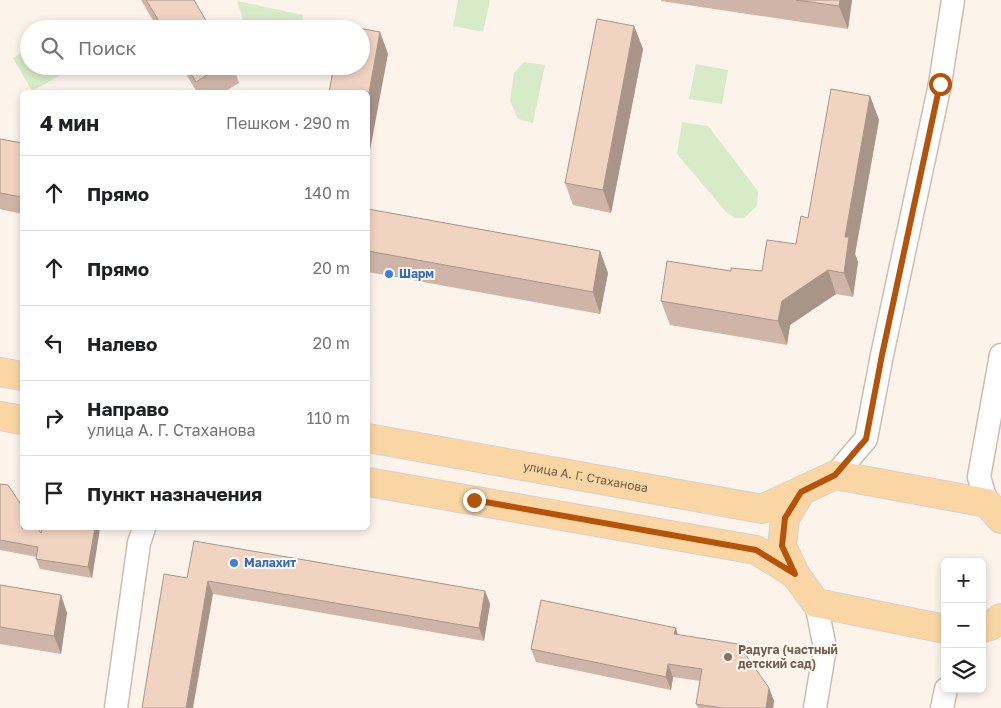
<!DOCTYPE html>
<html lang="ru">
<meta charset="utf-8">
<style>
body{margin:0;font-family:"Golos Text",sans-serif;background:#f6f6f6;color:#202124}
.controls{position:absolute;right:15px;bottom:15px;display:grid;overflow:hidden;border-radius:8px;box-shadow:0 2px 8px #0003}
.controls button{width:45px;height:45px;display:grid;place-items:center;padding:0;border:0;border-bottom:1px solid #e0e0e0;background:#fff;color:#202124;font:25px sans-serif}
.stop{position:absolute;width:15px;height:15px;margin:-11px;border:4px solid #b45309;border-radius:50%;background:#fff}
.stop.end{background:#b45309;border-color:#fff;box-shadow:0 1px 5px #0008}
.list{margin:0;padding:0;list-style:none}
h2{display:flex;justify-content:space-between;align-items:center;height:65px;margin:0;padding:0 20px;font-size:21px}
h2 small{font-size:16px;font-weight:400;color:#757577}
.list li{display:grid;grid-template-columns:32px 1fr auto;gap:15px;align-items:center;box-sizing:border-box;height:75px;padding:0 20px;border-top:1px solid #e0e0e0}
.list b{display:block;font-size:19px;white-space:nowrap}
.list p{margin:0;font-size:16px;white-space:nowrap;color:#757577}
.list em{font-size:16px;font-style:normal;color:#757577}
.icon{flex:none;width:28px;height:28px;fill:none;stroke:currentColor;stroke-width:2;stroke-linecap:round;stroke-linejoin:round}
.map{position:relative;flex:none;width:1001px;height:708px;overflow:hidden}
.search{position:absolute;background:#fff;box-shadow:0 2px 8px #0003;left:20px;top:20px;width:350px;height:55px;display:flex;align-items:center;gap:12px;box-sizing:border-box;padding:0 18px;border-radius:28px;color:#757577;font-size:19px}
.panel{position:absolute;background:#fff;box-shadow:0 2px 8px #0003;left:20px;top:90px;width:350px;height:440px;border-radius:8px}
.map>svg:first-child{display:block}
.green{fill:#d7ebc8}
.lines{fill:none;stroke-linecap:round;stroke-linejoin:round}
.minor-casing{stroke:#cfbcaf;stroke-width:25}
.major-casing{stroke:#d9d1cd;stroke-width:30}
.minor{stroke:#fff;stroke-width:22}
.major{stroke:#f9d6a4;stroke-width:28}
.wall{fill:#cfb5a7}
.shaded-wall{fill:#a99488}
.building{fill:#f1d3c2;stroke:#a99488}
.route{stroke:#b45309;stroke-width:6}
.shop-dot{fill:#3f7fe0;stroke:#fff9f0;stroke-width:2}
.education-dot{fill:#8d6e63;stroke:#fff9f0;stroke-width:2}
.labels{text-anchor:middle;stroke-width:4;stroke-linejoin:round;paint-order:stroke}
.shop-label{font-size:12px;font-weight:bold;fill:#366cbe;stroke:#fff9f0;text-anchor:start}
.street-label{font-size:12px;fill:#775a4d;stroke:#fff9f0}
.education-label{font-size:12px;font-weight:bold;fill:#785e54;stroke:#fff9f0;text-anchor:start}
</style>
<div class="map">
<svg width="1001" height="708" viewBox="0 0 1001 708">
<rect width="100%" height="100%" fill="#fcf4ea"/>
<g class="green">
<polygon points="458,0 490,0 483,32 453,26"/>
<polygon points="237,1 303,15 301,29 246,29"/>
<polygon points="29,48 29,66 77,66 32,91 13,58"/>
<polygon points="524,62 545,65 533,123 518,119 510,101 514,73"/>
<polygon points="696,64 728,70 722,104 689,99"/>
<polygon points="682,122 708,126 758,191 757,206 744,218 735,218 726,212 677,154"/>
</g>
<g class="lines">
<defs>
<g id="minor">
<polyline points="835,475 866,439 882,355 940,84 953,0"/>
<polyline points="987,503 979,477 1001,355"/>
<polyline points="116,708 139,543 144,528"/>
<polyline points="815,708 825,648 816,603"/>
<polyline points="942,708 946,689"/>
</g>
<g id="major">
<polyline points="0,372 22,376"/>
<polyline points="0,416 22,420"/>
<path id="s1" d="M368,438l394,71 73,-34 152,28 14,16"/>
<polyline points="368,482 756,550 795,574"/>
<polyline points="801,492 785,518 782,546 795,574 816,603 945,629"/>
<polyline points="982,628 990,626 1001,618"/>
</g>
</defs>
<use href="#minor" class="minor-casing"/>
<use href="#major" class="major-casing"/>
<use href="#minor" class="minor"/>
<use href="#major" class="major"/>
</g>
<g class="wall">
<polygon points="141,0 194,0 211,29 158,29"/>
<polygon points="661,0 852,0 848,29 661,1"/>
<polygon points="634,26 643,49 611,213 573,205 565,183"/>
<polygon points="181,66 233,66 239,83 224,92 197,92"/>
<polygon points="870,96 879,120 855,254 858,262 853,297 836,294 790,325 787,345 670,325 661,301 731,271 762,271 796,244 808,218"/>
<polygon points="0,139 22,143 22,214 0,209"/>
<polygon points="368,209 600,251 608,273 600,314 368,272"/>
<polygon points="0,484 41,533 42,528 100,528 92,578 40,569 36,559 37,557 0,550"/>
<polygon points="187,578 485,591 490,604 484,641 213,594"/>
<polygon points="0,585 61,595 67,613 61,654 0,644"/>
<polygon points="678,635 769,688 774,701 773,708 698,708 696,704 700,681 673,677 671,690 536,662 531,649"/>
</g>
<g class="shaded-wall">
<polygon points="840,0 852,0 848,29 839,6"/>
<polygon points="634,26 643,49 611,213 603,190"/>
<polygon points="380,32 388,54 368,161 368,98"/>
<polygon points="870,96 879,120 855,254 858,262 853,297 844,273 845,237"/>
<polygon points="600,251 608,273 600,314 593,292"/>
<polygon points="828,270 836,294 790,325 787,345 778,321 782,301"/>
<polygon points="95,528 100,528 92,578 88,567"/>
<polygon points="208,581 213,594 193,708 186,708"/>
<polygon points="485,591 490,604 484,641 479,628"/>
<polygon points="61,595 67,613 61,654 54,636"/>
<polygon points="676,628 680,642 674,634"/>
<polygon points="668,664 673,677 671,690 666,677"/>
<polygon points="769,688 774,701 773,708 766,708"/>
</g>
<g class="building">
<polygon points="146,0 194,0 211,29 164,29"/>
<polygon points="796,0 840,0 839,6"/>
<polygon points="597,19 634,26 603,190 565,183"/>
<polygon points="342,25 380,32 368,98 368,92 329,92 334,66 361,66 361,29 342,29"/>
<polygon points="186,66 221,66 196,82"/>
<polygon points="831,89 870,96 845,237 849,237 844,273 828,270 782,301 778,321 661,301 667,261 731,271 731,268 762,271 767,240 796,244 801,216 808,218"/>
<polygon points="0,139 22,143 22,197 0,193"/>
<polygon points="368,209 600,251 593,292 368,251"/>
<polygon points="0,484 8,485 22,506 22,528 37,528 41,533 42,528 95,528 88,567 36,559 38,547 0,540"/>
<polygon points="194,541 485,591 479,628 208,581 186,708 142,708 164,574 187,578"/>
<polygon points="0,585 61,595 54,636 0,627"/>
<polygon points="541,600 676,628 674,634 738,644 769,688 766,708 722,708 696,704 702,669 668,664 666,677 531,649"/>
</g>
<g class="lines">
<polyline class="route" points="474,500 756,550 795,574 782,546 785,518 801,492 835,475 866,439 882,355 940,84"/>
</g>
<g class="shop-dot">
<circle cx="389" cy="274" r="5"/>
<circle cx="234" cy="563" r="5"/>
</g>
<circle class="education-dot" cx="728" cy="657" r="5"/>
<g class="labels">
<g class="shop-label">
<text x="399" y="278">Шарм</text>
<text x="244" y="567">Малахит</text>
</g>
<g class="street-label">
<text dy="4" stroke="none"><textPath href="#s1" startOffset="221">улица А. Г. Стаханова</textPath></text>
</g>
<g class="education-label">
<text x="738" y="654">Радуга (частный<tspan x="738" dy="14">детский сад)</tspan></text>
</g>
</g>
</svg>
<div class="controls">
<button>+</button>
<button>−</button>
<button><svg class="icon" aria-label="layers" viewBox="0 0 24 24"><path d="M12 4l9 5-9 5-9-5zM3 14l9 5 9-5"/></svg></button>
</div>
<div class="stop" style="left:940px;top:84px"></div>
<div class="stop end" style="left:474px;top:500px"></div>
<div class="search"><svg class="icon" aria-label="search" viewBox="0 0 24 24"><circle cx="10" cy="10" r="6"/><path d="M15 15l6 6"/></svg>Поиск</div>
<section class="panel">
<h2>4 мин<small>Пешком · 290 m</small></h2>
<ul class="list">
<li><svg class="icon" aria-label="ahead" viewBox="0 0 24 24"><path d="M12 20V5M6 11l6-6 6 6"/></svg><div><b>Прямо</b></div><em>140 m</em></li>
<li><svg class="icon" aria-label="ahead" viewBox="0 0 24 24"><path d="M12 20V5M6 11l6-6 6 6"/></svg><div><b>Прямо</b></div><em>20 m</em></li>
<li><svg class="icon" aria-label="left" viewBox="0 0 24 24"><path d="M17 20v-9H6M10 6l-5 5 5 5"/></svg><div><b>Налево</b></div><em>20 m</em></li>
<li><svg class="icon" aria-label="right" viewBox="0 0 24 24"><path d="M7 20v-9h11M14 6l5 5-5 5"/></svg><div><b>Направо</b><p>улица А. Г. Стаханова</p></div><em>110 m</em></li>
<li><svg class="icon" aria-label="arrive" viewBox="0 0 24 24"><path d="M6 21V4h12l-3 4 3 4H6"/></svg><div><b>Пункт назначения</b></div></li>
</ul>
</section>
</div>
